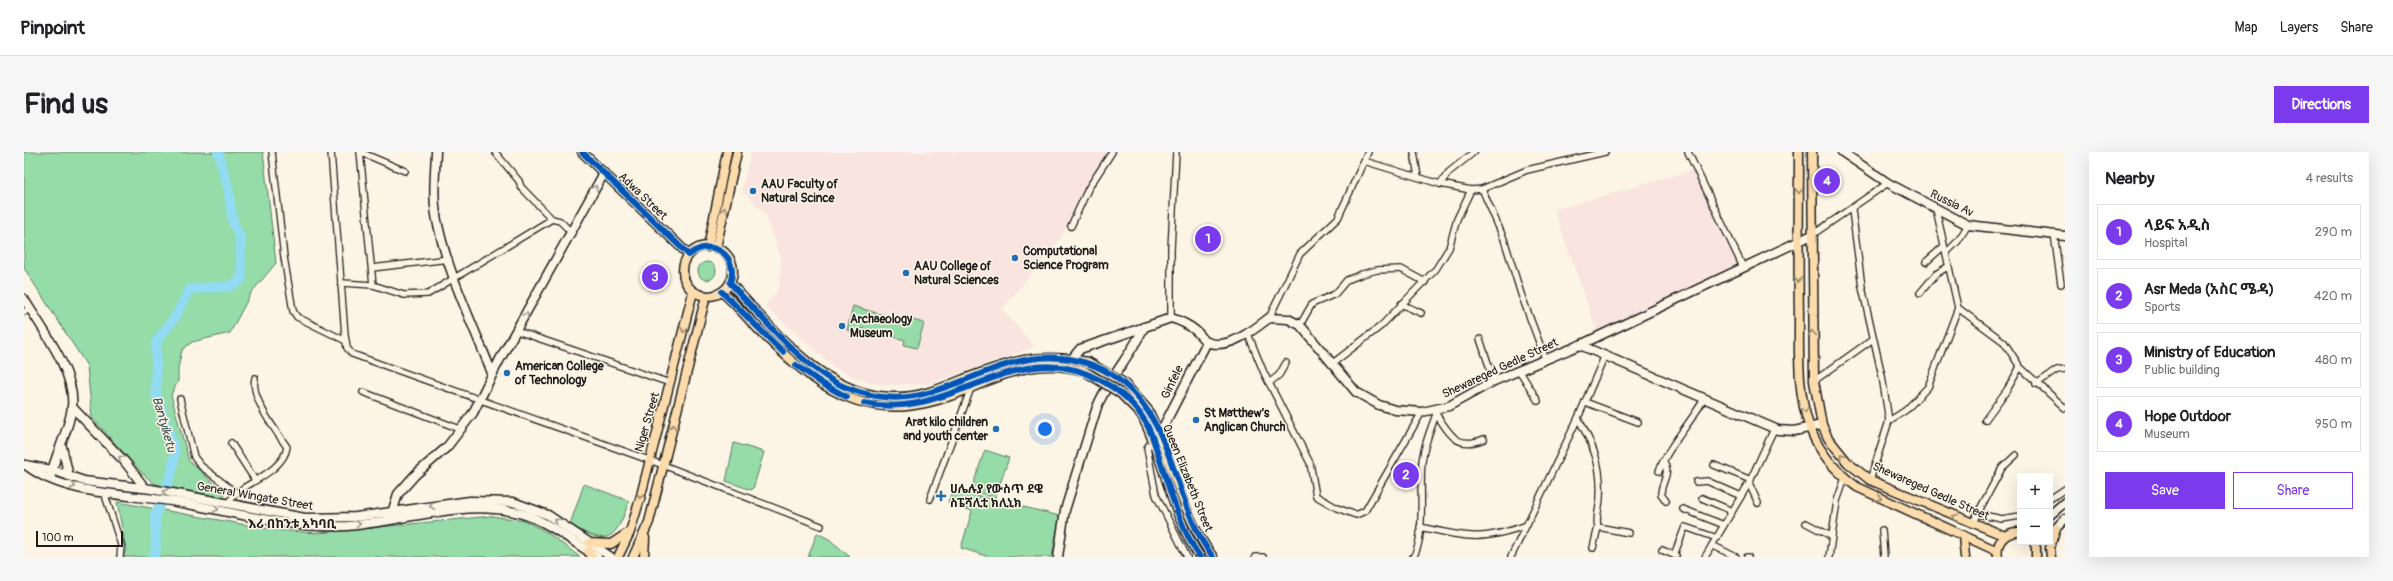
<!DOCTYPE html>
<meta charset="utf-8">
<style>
body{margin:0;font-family:Pangolin,"Noto Sans Ethiopic",sans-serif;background:#f6f6f6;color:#202124}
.controls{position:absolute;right:12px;bottom:12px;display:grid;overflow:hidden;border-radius:0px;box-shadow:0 4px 16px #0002}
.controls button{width:36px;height:36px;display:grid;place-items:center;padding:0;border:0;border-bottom:1px solid #e0e0e0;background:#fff;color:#202124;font:20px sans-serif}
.scale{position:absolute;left:12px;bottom:10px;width:87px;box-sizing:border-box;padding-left:4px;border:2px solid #1c1c1c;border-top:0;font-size:11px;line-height:14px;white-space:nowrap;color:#1c1c1c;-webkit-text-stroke:3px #fcf5e5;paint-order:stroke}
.you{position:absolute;left:1021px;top:277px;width:14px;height:14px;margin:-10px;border:3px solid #fff;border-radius:50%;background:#1a73e8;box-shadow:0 0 0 6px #1a73e833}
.badge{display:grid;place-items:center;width:26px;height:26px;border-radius:50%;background:#7c3aed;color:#fff;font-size:13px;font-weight:700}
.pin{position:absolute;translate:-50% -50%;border:2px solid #fff;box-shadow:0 1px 4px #0006}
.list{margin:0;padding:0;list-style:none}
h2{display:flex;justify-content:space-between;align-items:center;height:52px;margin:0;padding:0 16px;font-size:17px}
h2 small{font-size:13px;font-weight:400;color:#757577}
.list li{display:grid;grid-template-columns:26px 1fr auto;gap:12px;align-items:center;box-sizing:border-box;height:56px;margin:0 8px 8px;padding:0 8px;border:1px solid #e0e0e0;border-radius:0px}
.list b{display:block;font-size:15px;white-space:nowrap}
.list p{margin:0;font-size:13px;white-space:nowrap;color:#757577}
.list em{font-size:13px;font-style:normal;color:#757577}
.actions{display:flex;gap:8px;padding:12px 16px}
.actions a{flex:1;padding:9px 0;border:1px solid #7c3aed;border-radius:0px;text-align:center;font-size:14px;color:#7c3aed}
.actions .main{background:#7c3aed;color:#fff}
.map{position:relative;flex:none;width:2041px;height:405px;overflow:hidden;border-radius:0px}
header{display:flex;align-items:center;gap:24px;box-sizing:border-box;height:56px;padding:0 20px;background:#fff;border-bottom:1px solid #e0e0e0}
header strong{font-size:19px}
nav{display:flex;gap:22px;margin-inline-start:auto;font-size:14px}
.intro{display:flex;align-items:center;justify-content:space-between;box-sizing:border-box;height:96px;padding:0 24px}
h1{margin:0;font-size:28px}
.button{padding:10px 18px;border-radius:0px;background:#7c3aed;color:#fff;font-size:14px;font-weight:700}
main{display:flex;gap:24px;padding:0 24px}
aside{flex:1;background:#fff;border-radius:0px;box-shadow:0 4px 16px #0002}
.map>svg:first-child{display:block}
.built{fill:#f9e4e0}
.green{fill:#96dca9;stroke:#597c62}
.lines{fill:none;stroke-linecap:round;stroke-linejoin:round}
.river{stroke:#91dbf3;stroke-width:10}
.street-casing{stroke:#1c1c1c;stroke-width:8}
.secondary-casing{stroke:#1c1c1c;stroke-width:11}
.primary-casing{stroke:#1c1c1c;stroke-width:11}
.street{stroke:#fcf5e5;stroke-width:5.5}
.secondary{stroke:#fcf5e5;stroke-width:8}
.primary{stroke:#fcdcac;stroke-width:8}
.primary-bridge-casing{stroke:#1c1c1c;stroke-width:11;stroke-linecap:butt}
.primary-bridge{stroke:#fcdcac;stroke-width:8}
.cycleway-casing{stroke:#fcf5e5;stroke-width:8}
.cycleway{stroke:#0057b8;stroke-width:6}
.oneway{stroke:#97938b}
.oneway2{stroke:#97866b}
.poi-dot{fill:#1f6fb2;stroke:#fcf5e5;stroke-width:1.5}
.labels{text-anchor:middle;stroke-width:3;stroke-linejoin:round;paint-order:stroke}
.poi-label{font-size:12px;font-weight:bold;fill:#1c1c1c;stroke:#fcf5e5;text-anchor:start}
.street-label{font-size:12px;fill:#1c1c1c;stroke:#fcf5e5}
.water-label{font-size:13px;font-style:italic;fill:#3f555c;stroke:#fcf5e5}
.neighbourhood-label{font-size:13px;font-weight:bold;fill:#1c1c1c;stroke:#fcf5e5}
</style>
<header>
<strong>Pinpoint</strong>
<nav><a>Map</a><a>Layers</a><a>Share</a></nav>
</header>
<div class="intro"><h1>Find us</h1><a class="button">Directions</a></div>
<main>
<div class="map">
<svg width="2041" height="405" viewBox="0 0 2041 405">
<rect width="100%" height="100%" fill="#fcf5e5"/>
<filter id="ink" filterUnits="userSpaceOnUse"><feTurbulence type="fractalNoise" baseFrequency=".025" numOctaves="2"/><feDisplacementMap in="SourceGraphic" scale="8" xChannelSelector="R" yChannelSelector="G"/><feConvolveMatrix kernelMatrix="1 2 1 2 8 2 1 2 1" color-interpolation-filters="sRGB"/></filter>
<g filter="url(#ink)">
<g class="built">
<polygon points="727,0 1083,0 1037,86 978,157 1011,195 904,232 870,233 849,231 829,225 810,215 741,154 755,136 757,106 742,63 718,38"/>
<polygon points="1672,17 1719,111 1573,179 1530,58"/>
</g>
<g class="green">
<polygon points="0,0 239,0 252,111 227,141 206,181 168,190 158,198 154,216 154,229 147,243 165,309 201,341 198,347 131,332 120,323 68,266 63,214 0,116"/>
<circle cx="683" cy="119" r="9"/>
<polygon points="829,154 879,169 880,166 900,171 893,196 880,193 881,188 837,176 835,181 823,178"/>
<polygon points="710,291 740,300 729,337 727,338 702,329"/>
<polygon points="961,298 985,306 971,346 947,338"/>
<path d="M560,332l45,17c-13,39 -21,47 -59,23z"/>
<polygon points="930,335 951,343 1036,364 1028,405 965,405 937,396 948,359 924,350"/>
<polygon points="93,350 251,378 294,381 468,364 501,369 524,381 556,405 99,405 102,397"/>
<polygon points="793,381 805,387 826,405 784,405"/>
</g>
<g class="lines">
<polyline class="river" points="130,405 132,395 131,365 148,320 151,299 132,241 132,190 151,165 166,137 207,134 218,127 216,86 209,70 204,35 194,0"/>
<defs>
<g id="street">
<polyline points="248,0 260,105 269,159 273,165 322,189"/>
<polyline points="307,0 321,183 323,196 328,202 639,313 797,374"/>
<polyline points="336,0 349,133"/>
<polyline points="336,0 381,19"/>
<polyline points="471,0 495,29 497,35 528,67"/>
<polyline points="1390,0 1394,25"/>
<polyline points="1664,0 1719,115"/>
<polyline points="1340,9 1416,32 1447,38 1458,37 1503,18 1581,0"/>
<polyline points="1416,32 1425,20 1450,0"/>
<polyline points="1458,37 1480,87 1497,142 1521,206"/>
<polyline points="1912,57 1934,156 1980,190 1996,215 1983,238 1961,268"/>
<polyline points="1828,58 1838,135 1858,224 1865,269 1846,328"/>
<polyline points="1047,74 1064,37 1088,0"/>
<polyline points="2030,82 2037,132"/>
<polyline points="1788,83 1864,31"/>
<polyline points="1922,101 1934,89 1944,73"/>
<polyline points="1902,110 1920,94"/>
<polyline points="348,116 425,107"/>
<polyline points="318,131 349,133 380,143 404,142 528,67 536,69 546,79"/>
<polyline points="1896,141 1912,122 1925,114"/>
<polyline points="1377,152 1397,161"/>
<polyline points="0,160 6,157"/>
<polyline points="1147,166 1147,97 1152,0"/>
<polyline points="1245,166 1276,102 1314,66 1344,0"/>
<polyline points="1276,173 1288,152 1311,142 1323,128 1338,122 1353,118 1377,117 1401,130"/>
<polyline points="493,179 646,231"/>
<polyline points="1224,182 1240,221 1286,311 1292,344 1313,356 1332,363 1341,359 1398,260"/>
<polyline points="1456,187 1470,229"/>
<polyline points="1309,211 1357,174 1412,117 1425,96 1433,67 1447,38"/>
<polyline points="1996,215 2041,256"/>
<polyline points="1495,218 1514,249"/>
<polyline points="1790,229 1849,187"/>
<polyline points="1245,231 1255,223 1262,211"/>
<polyline points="2012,232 2033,218 2041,217"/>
<polyline points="339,240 436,277"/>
<path d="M156,247l14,58 7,9 35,27c16,-12 48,-24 51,-46 -11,-16 -37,-49 -32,-69"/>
<polyline points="1561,250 1614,270"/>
<path d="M1412,262c15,21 20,36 48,25"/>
<path d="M1554,266c15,27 24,47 22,79 0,10 -5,21 -2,30l31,6"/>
<polyline points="1865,269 1882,258 1904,235 1934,156"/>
<polyline points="1129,287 1123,296 1132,343 1163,405"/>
<polyline points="207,291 231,328"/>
<path d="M1639,310c9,10 -2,20 -2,32l5,7"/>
<polyline points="1690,313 1727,328"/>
<path d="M1635,319c10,-26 31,-47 45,-72"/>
<polyline points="1672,330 1683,329 1717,344"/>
<polyline points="1725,331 1734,351"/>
<polyline points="80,340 97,393 96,405"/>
<polyline points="1678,346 1708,359"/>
<polyline points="906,347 947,236 947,225"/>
<polyline points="2026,347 2041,337"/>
<polyline points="204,351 212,341"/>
<polyline points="1659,357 1700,373"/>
<polyline points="1954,362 1978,367 1996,364"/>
<polyline points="1782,371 1807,384"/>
<polyline points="1948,372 1978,316 1992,303"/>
<path d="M1396,375c47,10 60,15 107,-2"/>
<polyline points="1858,378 1860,405"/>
<polyline points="1688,393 1712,405"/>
<polyline points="1569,396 1574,375"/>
<polyline points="1638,398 1652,404"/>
<polyline points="1650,403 1661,375 1693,386"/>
<polyline points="1231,405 1239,405"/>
<path d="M1389,405c13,-17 6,-71 9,-95 2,-19 10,-36 16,-53"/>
<polyline points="1487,405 1554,266 1581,203"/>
<polyline points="1681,405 1725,331 1750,277"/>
<polyline points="1723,405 1724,405"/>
<polyline points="1805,405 1813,349 1821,326"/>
</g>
<g id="secondary">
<path d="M412,0c-1,24 -4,49 2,73 11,51 35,100 54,148"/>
<polyline points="1818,0 1864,31 1944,73 2041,84"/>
<path d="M0,147c18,30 52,73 48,108 -3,24 -16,45 -21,68"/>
<polyline points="1556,193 1754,278 1770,279 1798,273"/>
<path d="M1048,207l8,-10 91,-31c10,3 17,6 25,13 4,3 7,9 11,11 20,9 48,-13 62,-24l19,1 12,6 56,67 23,13 16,5 27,2 27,-6 45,-25 86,-36 232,-110"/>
<polyline points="48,255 101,310 121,336"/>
<polyline points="1131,285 1136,281 1183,190"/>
<polyline points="38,295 45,324"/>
<polyline points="1,313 28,318 60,329 127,337 281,366 332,365 446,349 489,350 524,363 587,405"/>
<path d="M2,313c38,31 105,29 151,37 57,10 112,27 170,24 53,-4 110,-25 163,-15 32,5 60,29 87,46"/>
<polyline points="2026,363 2041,350"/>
<polyline points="367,364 374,342 391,323 423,295 449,261 475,209 580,21"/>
<polyline points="2028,380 2041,367"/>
<path d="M1034,405l7,-47 32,-103c12,-29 34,-52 47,-80"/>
</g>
<g id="primary">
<polyline points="558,0 665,103"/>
<path d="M1775,0c0,55 -1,110 0,164 0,37 -2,78 11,112 9,24 26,44 47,59l140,64"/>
<polyline points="1788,0 1790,229 1798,273 1804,286 1824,311 1846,328 1981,384"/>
<circle cx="684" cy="119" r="25"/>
<polyline points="684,95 703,0"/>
<polyline points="692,96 713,0"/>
<path d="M706,131c44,47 94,114 164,114 25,1 48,-9 70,-18 47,-18 73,-27 124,-17"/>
<path d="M698,140c14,12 25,26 38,39 69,69 118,98 213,56 39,-17 69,-28 111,-16"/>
<path d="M1124,258c25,48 32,104 65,147"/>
<path d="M1117,262c24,45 30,101 59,143"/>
<polyline points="1939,384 1941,405"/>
<polyline points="2010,390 2012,396 2012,405"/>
<polyline points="565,391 587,392 605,380"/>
<polyline points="564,399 568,405"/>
<polyline points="594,405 606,380 616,347 669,140"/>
<polyline points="609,405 625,370 682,144"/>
<polyline points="620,405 621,386"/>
<path d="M1974,405c-3,-14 7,-26 22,-25"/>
<polyline points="2027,405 2026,396 2032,376"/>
</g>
</defs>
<use href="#street" class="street-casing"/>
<use href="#secondary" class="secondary-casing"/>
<use href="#primary" class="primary-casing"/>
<use href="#street" class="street"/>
<use href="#secondary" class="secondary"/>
<use href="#primary" class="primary"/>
<defs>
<g id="primary-bridge">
<polyline points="1064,210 1100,231 1124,258"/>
<polyline points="1060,219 1096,241 1117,262"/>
</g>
</defs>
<use href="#primary-bridge" class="primary-bridge-casing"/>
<use href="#primary-bridge" class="primary-bridge"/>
<defs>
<g id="cycleway">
<path d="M558,0l107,103c22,-19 51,1 41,28 30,32 75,87 115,104 22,9 47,13 70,9 51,-10 92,-43 146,-38 23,2 44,10 62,25 53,43 50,122 90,174"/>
<polyline points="698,140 759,200"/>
<polyline points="772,213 799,232 823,245"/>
<path d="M840,251c90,19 152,-70 236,-23 15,8 31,20 41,35 9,12 13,27 18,42 11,33 21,71 41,100"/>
</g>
</defs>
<use href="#cycleway" class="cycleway-casing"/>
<use href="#cycleway" class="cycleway"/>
</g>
<defs><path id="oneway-chevron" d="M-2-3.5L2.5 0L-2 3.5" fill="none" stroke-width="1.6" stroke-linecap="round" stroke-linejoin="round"/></defs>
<g class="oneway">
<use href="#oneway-chevron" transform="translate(571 36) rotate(-59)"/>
<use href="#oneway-chevron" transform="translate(502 163) rotate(-62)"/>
<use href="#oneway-chevron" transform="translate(97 306) rotate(-134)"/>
<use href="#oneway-chevron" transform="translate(49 334) rotate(14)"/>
<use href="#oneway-chevron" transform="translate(141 340) rotate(-167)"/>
<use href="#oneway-chevron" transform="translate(408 354) rotate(172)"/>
<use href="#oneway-chevron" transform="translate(192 357) rotate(11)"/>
<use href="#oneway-chevron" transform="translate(533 369) rotate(-146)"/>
<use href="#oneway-chevron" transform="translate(334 372) rotate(-7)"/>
</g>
<g class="oneway2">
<use href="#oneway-chevron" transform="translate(1775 39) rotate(91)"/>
<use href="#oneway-chevron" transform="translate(700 58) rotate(-77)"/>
<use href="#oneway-chevron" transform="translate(1774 128) rotate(90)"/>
<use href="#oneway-chevron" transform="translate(660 178) rotate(104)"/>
<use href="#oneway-chevron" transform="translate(1788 181) rotate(-91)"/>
<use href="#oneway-chevron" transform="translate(1781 258) rotate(77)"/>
<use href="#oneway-chevron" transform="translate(649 275) rotate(-75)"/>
<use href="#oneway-chevron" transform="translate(1818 304) rotate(-131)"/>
<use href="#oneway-chevron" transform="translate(616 344) rotate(104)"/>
<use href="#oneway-chevron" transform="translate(1855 346) rotate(26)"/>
<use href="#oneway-chevron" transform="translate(1931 365) rotate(-157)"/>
</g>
</g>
<g class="poi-dot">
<circle cx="729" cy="39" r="4"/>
<circle cx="991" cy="106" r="4"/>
<circle cx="882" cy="121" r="4"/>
<circle cx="818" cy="174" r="4"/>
<circle cx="483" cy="221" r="4"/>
<circle cx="1172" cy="268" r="4"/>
<circle cx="972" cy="277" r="4"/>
<path d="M915 338h4v4h4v4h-4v4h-4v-4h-4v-4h4z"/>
</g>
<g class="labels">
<g class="poi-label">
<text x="737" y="36">AAU Faculty of<tspan x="737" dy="14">Natural Scince</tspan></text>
<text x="999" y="103">Computational<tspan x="999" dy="14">Science Program</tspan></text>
<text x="890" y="118">AAU College of<tspan x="890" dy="14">Natural Sciences</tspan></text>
<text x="826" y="171">Archaeology<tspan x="826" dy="14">Museum</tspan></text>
<text x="491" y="218">American College<tspan x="491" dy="14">of Technology</tspan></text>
<text x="1180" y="265">St Matthew’s<tspan x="1180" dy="14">Anglican Church</tspan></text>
<text x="964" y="274" text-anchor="end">Arat kilo children<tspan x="964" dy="14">and youth center</tspan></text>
<text x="926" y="341">ሀሌሉያ የውስጥ ደዌ<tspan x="926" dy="14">ስፔሻሊቲ ክሊኒክ</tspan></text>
</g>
<g class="street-label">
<text transform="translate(619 44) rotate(44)" y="4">Adwa Street</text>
<text transform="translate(1928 51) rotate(26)" y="4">Russia Av</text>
<text transform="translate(1476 216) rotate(-25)" y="4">Shewareged Gedle Street</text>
<text transform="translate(1148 230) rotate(-64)" y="4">Ginfele</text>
<text transform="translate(623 270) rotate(-74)" y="4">Niger Street</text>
<text transform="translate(1164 326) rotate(68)" y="4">Queen Elizabeth Street</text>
<text transform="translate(1907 339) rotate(24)" y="4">Shewareged Gedle Street</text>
<text transform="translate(231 344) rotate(10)" y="4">General Wingate Street</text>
</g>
<g class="water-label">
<text transform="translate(141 272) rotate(74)" y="5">Bantyiketu</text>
</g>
<g class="neighbourhood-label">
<text x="268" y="376">እሪ በከንቱ አካባቢ</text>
</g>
</g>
</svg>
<div class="controls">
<button>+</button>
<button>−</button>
</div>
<div class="scale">100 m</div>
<div class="you"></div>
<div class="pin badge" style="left:1184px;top:87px">1</div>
<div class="pin badge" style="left:1382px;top:323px">2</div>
<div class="pin badge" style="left:631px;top:125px">3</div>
<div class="pin badge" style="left:1803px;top:29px">4</div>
</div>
<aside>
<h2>Nearby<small>4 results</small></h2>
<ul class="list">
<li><span class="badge">1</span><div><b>ላይፍ አዲስ</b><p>Hospital</p></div><em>290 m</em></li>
<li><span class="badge">2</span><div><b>Asr Meda (አስር ሜዳ)</b><p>Sports</p></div><em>420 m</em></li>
<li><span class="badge">3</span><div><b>Ministry of Education</b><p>Public building</p></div><em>480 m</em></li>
<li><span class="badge">4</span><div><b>Hope Outdoor</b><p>Museum</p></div><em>950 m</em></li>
</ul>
<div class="actions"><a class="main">Save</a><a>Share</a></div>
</aside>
</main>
